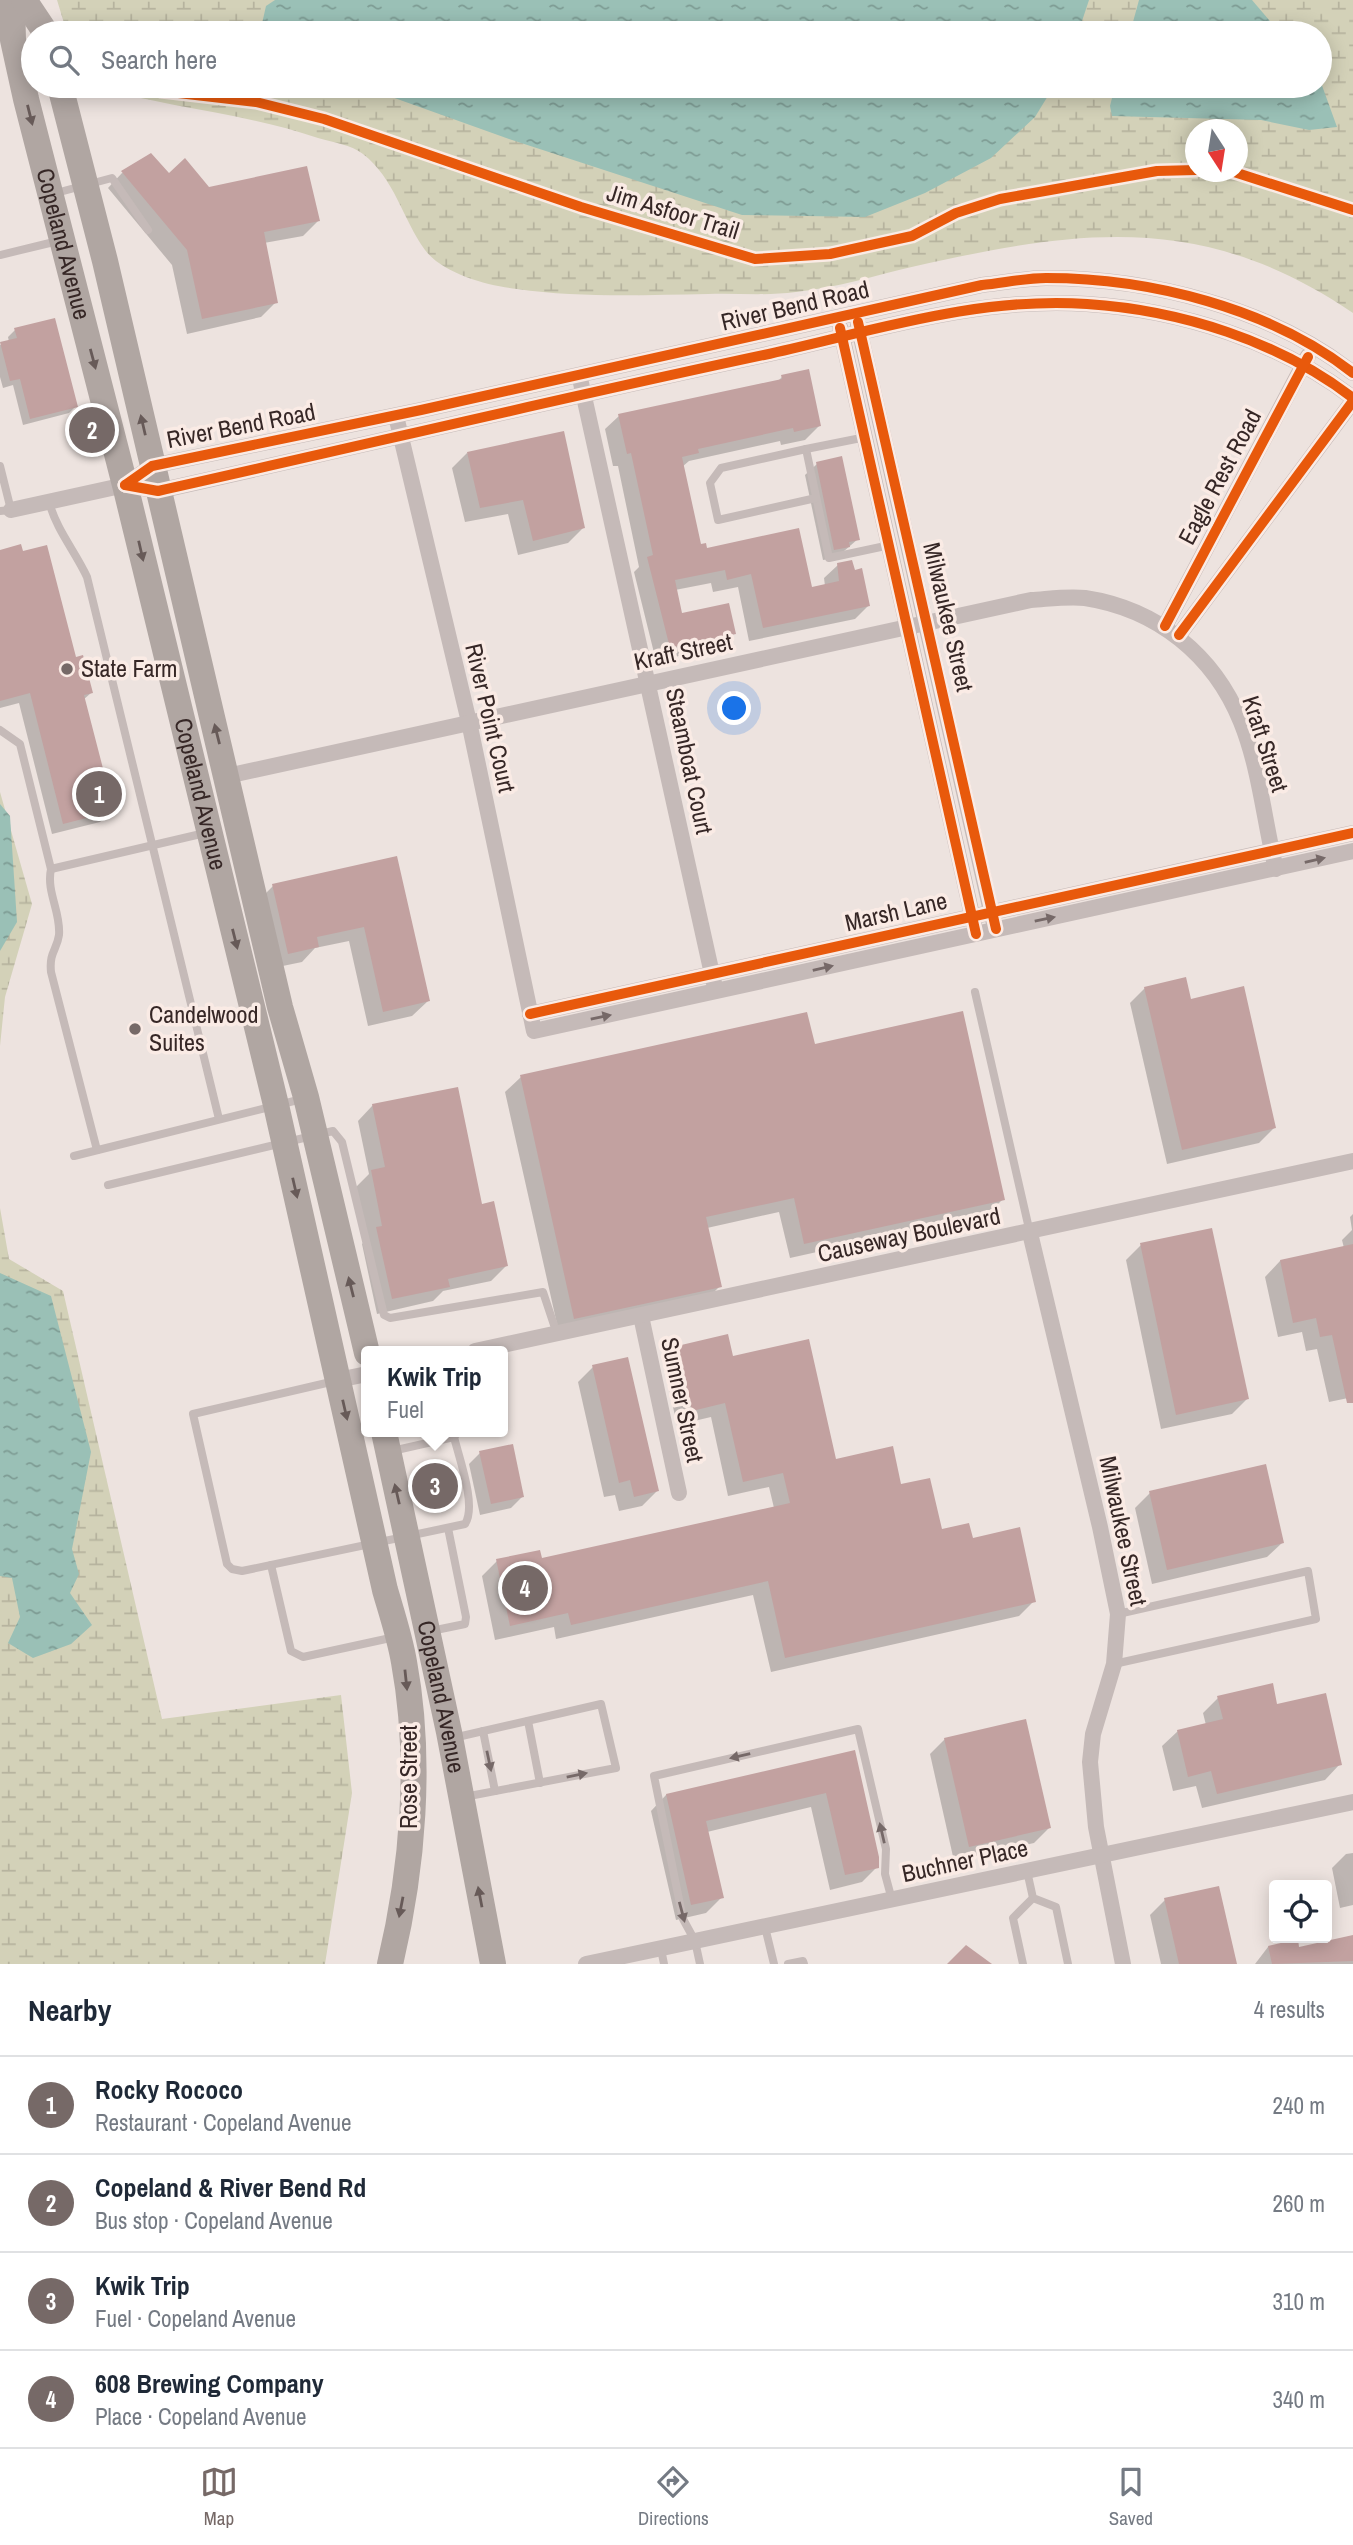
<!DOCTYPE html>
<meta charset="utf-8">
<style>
body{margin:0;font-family:"Archivo Narrow",sans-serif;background:#f2f2f3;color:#1f2937}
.controls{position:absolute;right:21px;bottom:21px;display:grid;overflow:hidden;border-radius:7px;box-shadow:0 4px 18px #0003}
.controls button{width:63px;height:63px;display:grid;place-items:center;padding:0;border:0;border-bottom:2px solid #e0e1e3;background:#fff;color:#1f2937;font:35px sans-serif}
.compass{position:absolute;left:1185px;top:119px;width:63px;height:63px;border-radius:50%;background:#fff;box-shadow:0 4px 18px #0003;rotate:168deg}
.you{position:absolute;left:735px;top:709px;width:24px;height:24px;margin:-18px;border:5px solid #fff;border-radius:50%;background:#1a73e8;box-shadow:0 0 0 10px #1a73e833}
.badge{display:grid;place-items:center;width:46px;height:46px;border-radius:50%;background:#766967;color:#fff;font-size:23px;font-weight:700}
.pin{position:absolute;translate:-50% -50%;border:4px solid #fff;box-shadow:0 2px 7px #0006}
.popup{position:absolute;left:361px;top:1346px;width:147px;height:91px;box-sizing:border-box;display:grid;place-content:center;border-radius:7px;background:#fff;filter:drop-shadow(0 2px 5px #0005);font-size:23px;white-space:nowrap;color:#747a83}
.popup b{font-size:26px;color:#1f2937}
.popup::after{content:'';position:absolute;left:50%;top:100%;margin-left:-14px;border:14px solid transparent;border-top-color:#fff}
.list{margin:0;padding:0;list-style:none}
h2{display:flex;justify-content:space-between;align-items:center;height:91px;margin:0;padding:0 28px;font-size:30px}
h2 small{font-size:23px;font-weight:400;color:#747a83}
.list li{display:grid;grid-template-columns:46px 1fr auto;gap:21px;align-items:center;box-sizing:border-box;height:98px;padding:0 28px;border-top:2px solid #e0e1e3}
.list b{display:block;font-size:26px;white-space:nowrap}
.list p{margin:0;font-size:23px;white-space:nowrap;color:#747a83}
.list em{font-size:23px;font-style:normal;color:#747a83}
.icon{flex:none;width:38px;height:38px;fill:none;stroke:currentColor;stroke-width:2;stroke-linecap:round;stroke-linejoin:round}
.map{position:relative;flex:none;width:1353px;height:1964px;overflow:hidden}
.search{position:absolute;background:#fff;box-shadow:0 4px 18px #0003;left:21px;right:21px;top:21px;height:77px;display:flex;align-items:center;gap:18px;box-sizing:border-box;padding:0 24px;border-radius:38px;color:#747a83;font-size:26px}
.sheet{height:483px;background:#fff}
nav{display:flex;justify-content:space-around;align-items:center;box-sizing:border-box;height:98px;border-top:2px solid #e0e1e3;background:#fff;font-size:19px;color:#747a83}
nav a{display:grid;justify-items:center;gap:4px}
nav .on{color:#766967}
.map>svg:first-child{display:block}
.wetland{fill:url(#wetland-marsh);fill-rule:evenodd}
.water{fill:url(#water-ripples)}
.shadow{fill:#0003}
.building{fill:#c2a1a0}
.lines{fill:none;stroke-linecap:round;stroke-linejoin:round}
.service{stroke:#c5bab8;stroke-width:8}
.minor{stroke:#c5bab8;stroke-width:16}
.trunk{stroke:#b0a6a2;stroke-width:26}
.cycleway-casing{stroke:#faebe5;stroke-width:15}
.cycleway{stroke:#e8590c;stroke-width:10}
.oneway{fill:#675a58}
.oneway2{fill:#766968}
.poi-dot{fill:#766967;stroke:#faebe5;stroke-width:2.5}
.labels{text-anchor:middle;stroke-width:7;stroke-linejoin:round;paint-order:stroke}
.street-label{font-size:24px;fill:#362726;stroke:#faebe5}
.poi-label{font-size:24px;fill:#362726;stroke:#faebe5;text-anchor:start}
</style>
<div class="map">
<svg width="1353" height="1964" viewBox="0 0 1353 1964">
<defs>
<pattern id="wetland-marsh" width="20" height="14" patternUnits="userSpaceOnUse" patternTransform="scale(1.75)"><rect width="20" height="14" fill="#d3d1b8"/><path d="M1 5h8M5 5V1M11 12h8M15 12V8" fill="none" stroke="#b6b39e"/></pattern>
<pattern id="water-ripples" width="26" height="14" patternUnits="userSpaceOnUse" patternTransform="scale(1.75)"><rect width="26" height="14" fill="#9ac0b6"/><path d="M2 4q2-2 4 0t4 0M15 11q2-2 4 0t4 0" fill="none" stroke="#7e9c94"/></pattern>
</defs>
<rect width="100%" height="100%" fill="#ede3df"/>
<g class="wetland">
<path d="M57,0h1296v313c-148,-101 -272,-84 -437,-47 -40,9 -80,22 -120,26 -29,4 -59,1 -88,2 -63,1 -129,4 -191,-5 -28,-3 -74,-15 -92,-39 -23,-32 -30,-71 -62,-96 -11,-9 -31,-12 -45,-16 -73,-25 -150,-30 -225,-52h1227v-53h-1253zM1196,130h42v42h-42z"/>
<polygon points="0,792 32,904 5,997 0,1046"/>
<polygon points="0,1208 9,1259 63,1291 162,1719 341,1695 352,1793 325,1964 0,1964"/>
</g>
<g class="water">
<polygon points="275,0 1089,0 1078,33 263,33 261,28 266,6"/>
<polygon points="1139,0 1252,0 1280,33 1130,33"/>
<polygon points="1320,80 1337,127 1309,130 1261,120 1112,116 1110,106 1115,86 1320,86"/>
<polygon points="361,86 1054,86 1035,117 991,158 925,193 865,217 742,215 509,139"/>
<polygon points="0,804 10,816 17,922 0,951"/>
<polygon points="0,1273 51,1296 91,1452 72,1549 79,1574 70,1593 92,1625 71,1644 33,1658 8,1643 20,1617 12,1578 0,1576"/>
</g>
<g class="shadow">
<polygon points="122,173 169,176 318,221 303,236 264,243 276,302 261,317 187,334 172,265 108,188"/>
<polygon points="15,330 76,406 69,413 23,425 13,385 3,388 0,377 0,345 9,342 8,337"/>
<polygon points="782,377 819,426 805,440 781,445 780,441 689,461 682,467 699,546 811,589 825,586 824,578 838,565 869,605 855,619 749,641 738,587 713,592 711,583 675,590 681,615 734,633 720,647 656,661 634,572 639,567 618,466 613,466 605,429 619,416 777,382"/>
<polygon points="467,453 583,528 568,543 518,555 508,514 465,522 452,468"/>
<polygon points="817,464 858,539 836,558 823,560 805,475"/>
<polygon points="0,552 75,659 91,693 83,700 112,811 100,822 52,834 19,703 0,708"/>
<polygon points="395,858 428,1001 412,1016 368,1026 349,941 315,948 302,962 273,968 258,901 273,886"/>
<polygon points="1145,988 1190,1001 1274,1128 1259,1143 1167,1164 1130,1003"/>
<polygon points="521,1077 1003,1199 988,1214 790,1258 779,1212 707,1228 720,1286 705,1301 559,1333 505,1092"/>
<polygon points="373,1105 480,1206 506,1266 491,1281 443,1291 433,1301 377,1314 362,1244 367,1239 356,1187 369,1174 358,1121"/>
<polygon points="1353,1214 1353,1397 1329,1402 1317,1349 1306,1351 1302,1332 1278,1337 1265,1277 1280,1261 1344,1248 1342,1240 1352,1230 1350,1217"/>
<polygon points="1141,1245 1247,1399 1232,1414 1161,1429 1126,1260"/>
<polygon points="678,1347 732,1358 835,1461 900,1487 940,1531 971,1540 1034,1601 1019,1616 771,1672 753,1595 556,1639 554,1627 495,1640 482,1576 497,1561 541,1561 774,1508 769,1487 728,1496 711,1417 677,1425 663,1362"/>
<polygon points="593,1367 657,1491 642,1506 619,1511 615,1495 604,1497 578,1382"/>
<polygon points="480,1453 522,1497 511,1508 480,1515 469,1464"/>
<polygon points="1150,1493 1283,1542 1267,1557 1152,1584 1135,1508"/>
<polygon points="1218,1698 1276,1706 1340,1764 1325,1780 1202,1808 1196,1786 1173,1791 1162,1746 1178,1731 1206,1725 1203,1713"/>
<polygon points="945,1739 1049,1828 1034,1843 954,1861 930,1754"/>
<polygon points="853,1752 877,1867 862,1882 830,1890 811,1807 707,1832 722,1897 706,1913 676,1920 651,1811 666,1795"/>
<polygon points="1353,1853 1353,1905 1340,1908 1332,1868 1346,1854"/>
<polygon points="1165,1900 1235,1964 1161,1964 1150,1915"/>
<polygon points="1353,1937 1353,1964 1255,1964 1268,1947 1298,1949"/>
</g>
<g class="building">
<polygon points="151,153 169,173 185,158 209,187 307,166 320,221 264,232 278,303 202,319 187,250 121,171"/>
<polygon points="55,318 78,407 30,419 20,379 10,381 0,342 17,338 14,328"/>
<polygon points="809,369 821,426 794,432 793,428 698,449 699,453 682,457 701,544 706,543 707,548 799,528 812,587 839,581 837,563 852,560 855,570 862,568 870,606 763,628 751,574 727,580 725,570 675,580 682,613 729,603 736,634 670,648 647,557 653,555 631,453 627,454 618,414 782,379 781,375"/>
<polygon points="564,431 585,528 533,541 523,500 480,508 467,452"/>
<polygon points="842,456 860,540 849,542 850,547 834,550 816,462"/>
<polygon points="21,544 23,551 47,545 76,657 83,655 93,693 84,695 114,811 63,824 30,693 0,701 0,550"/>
<polygon points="397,856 430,1001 383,1012 364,927 317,937 319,947 288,954 272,884"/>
<polygon points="1186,977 1191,999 1244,986 1276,1128 1182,1150 1144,987"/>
<polygon points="963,1011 1005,1200 804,1244 794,1198 706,1217 722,1287 574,1319 520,1075 807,1012 815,1044"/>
<polygon points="458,1087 482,1204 494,1201 508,1266 448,1279 450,1287 392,1299 376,1227 382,1226 371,1170 385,1167 372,1104"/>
<polygon points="1212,1228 1249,1399 1176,1415 1140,1243"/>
<polygon points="1353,1244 1353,1403 1347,1403 1332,1335 1320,1337 1316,1318 1293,1323 1280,1260"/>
<polygon points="728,1334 733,1356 809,1339 836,1459 893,1446 901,1484 930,1478 942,1529 969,1523 973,1538 1020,1527 1036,1602 785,1658 768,1581 571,1625 568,1613 510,1626 496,1559 540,1550 542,1558 790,1503 783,1473 743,1482 725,1403 692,1411 677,1346"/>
<polygon points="628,1357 659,1491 634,1497 630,1480 619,1483 592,1365"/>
<polygon points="513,1444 524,1497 491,1504 479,1451"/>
<polygon points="1266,1464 1284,1543 1167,1570 1149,1491"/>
<polygon points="1273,1683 1277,1704 1326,1693 1342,1765 1217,1794 1211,1771 1188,1777 1177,1730 1223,1719 1217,1696"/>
<polygon points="1026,1719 1051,1828 969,1847 944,1738"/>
<polygon points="855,1750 879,1857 879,1868 845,1875 826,1793 706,1821 724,1898 691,1905 666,1794"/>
<polygon points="1219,1886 1237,1964 1179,1964 1164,1898"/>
<polygon points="1353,1935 1353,1961 1272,1964 1268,1946 1298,1939 1299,1947"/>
<polygon points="966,1945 992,1964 947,1964"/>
</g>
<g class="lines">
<g class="service">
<polyline points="56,193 112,178 148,230"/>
<polyline points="0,255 58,241"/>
<polyline points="866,437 806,449 829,558 890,545"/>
<polyline points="806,449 721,468 710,483 718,520 816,498"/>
<polyline points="0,466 11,510 0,511"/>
<path d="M49,502c8,29 26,49 38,75l132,542"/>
<path d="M0,730l20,14 31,125c-5,23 10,43 8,66 -2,15 -10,17 -8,37l46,178"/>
<polyline points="51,869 205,833"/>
<polyline points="975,992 1030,1233"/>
<polyline points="74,1156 302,1099"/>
<polyline points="108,1185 333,1131 342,1142 384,1315 390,1318 543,1292 557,1334"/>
<path d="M335,1381l-142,33 34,150 5,5 10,2 223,-47c12,-18 -6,-66 -11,-87"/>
<polyline points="392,1451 454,1437 458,1432"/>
<polyline points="271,1565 291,1651 303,1657 395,1637"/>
<polyline points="431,1631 465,1624 466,1617 448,1528"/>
<polyline points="1114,1664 1316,1619 1308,1571 1118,1614"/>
<polyline points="528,1721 540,1783"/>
<polyline points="483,1731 495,1791"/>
<polyline points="453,1738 601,1704 616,1768 464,1797"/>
<polyline points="1027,1871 1033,1898 1056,1907 1068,1964"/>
<polyline points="765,1927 774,1964"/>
<polyline points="661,1949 664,1964"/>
<polyline points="700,1964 695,1941 683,1919 654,1776 858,1729 886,1849 885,1874 892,1900"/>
<polyline points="788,1964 803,1961 804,1964"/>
<polyline points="1023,1964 1013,1918 1033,1898"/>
</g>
<g class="minor">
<polyline points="858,324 993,920"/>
<polyline points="840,327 974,924"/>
<polyline points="581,383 714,983"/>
<polyline points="396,416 469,722 534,1031 1353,851"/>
<path d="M125,485l33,6c202,-45 403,-93 606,-136 105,-23 215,-59 323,-51 93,6 192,37 266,94"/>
<path d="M11,510l114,-25 27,-19 269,-56 561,-125c21,-2 43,-7 64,-7 104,0 224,30 307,95"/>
<polyline points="1165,626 1308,356"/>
<polyline points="1179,635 1353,401"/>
<path d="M227,776l804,-176c17,-1 37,-4 54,-2 72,11 129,57 156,124 19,47 23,99 35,147"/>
<polyline points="530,1014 1353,833"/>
<polyline points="1030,1233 1100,1527 1118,1614 1114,1664 1093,1734 1090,1762 1096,1827 1123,1964"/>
<polyline points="641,1316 679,1493"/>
<polyline points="475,1351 1353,1161"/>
<polyline points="338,1380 367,1374"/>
<polyline points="586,1964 1353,1802"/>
</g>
<g class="trunk">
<path id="s1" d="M12,0l1,40 13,59 99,386 151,620 109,485c7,24 15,48 19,72 18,98 9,206 -14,302"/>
<polyline points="24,0 46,33"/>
<polyline points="60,86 105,261 280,1007 306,1097 367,1353"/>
<path id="s2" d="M384,1432l65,300 44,232"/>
</g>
<defs>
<g id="cycleway">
<polyline points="144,86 161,91 256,102 324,119 581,207 755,259 830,254 912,236 956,213 1000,199 1157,171 1196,170"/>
<polyline points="1234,172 1353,210"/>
<polyline points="858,322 996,929"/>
<polyline points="840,328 976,934"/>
<path d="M125,485l27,-19 269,-56 561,-125c21,-2 43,-7 64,-7 104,0 224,30 307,95"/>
<path d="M125,485l33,6c202,-45 403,-93 606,-136 105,-23 215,-59 323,-51 93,6 192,37 266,94"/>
<polyline points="1165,626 1308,357"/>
<polyline points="1179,635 1353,401"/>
<polyline points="530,1014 1353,833"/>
</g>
</defs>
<use href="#cycleway" class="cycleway-casing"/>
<use href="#cycleway" class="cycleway"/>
</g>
<defs><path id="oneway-solid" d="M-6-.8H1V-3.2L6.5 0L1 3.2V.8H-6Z" transform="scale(1.75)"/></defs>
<g class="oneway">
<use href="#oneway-solid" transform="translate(30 115) rotate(76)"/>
<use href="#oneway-solid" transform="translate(93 359) rotate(75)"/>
<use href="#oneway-solid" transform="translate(143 425) rotate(-103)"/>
<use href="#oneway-solid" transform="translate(141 551) rotate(77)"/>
<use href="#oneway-solid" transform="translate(217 734) rotate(-104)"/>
<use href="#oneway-solid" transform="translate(235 939) rotate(76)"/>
<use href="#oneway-solid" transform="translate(295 1188) rotate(77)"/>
<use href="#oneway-solid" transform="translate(351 1287) rotate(-104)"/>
<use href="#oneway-solid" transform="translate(345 1410) rotate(77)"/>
<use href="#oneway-solid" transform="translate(397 1494) rotate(-103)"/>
<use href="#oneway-solid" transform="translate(406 1680) rotate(84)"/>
<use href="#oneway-solid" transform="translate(480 1897) rotate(-101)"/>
<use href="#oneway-solid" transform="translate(401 1907) rotate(101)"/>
</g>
<g class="oneway2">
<use href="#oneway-solid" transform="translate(1315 860) rotate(-13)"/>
<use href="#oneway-solid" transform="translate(1045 919) rotate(-12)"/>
<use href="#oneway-solid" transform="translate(823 968) rotate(-13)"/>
<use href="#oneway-solid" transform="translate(601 1017) rotate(-12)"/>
<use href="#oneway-solid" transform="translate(740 1756) rotate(167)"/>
<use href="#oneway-solid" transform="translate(489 1761) rotate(78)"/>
<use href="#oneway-solid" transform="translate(577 1775) rotate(-11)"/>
<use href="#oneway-solid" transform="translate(882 1833) rotate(-103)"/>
<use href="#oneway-solid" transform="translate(682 1912) rotate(75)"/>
</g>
<g class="poi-dot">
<circle cx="67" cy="669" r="7"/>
<circle cx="135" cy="1029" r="7"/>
</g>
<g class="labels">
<g class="street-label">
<text transform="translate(673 212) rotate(17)" y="8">Jim Asfoor Trail</text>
<text dy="8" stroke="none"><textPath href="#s1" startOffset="250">Copeland Avenue</textPath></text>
<text transform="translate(795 306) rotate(-13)" y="8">River Bend Road</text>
<text transform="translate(241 426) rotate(-11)" y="8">River Bend Road</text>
<text transform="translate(1220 477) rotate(-62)" y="8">Eagle Rest Road</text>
<text transform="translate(948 617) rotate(77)" y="8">Milwaukee Street</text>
<text transform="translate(683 652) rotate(-12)" y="8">Kraft Street</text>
<text transform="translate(490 718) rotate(77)" y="8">River Point Court</text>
<text transform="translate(1265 744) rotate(72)" y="8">Kraft Street</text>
<text transform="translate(689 761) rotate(78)" y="8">Steamboat Court</text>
<text dy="8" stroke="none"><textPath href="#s1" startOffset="817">Copeland Avenue</textPath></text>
<text transform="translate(896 912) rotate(-13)" y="8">Marsh Lane</text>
<text transform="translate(909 1235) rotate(-12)" y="8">Causeway Boulevard</text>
<text transform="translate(682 1400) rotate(78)" y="8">Sumner Street</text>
<text transform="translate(1123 1531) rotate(78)" y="8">Milwaukee Street</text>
<text dy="8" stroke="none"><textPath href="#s2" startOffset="271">Copeland Avenue</textPath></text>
<text transform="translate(409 1777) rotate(-90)" y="8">Rose Street</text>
<text transform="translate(965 1861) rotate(-12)" y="8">Buchner Place</text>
</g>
<g class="poi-label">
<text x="81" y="677">State Farm</text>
<text x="149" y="1023">Candelwood<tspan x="149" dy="28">Suites</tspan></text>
</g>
</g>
</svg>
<div class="controls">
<button><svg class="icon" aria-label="locate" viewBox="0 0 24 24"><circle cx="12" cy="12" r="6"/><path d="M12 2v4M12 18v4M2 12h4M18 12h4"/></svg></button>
</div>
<svg class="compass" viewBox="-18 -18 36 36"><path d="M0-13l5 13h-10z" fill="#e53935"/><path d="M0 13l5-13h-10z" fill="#747a83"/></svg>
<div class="you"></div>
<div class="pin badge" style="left:99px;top:794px">1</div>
<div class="pin badge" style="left:92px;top:430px">2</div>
<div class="pin badge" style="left:435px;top:1486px">3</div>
<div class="popup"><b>Kwik Trip</b>Fuel</div>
<div class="pin badge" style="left:525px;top:1588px">4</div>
<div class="search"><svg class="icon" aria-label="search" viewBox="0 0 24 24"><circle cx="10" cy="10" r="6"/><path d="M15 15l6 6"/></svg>Search here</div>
</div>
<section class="sheet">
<h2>Nearby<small>4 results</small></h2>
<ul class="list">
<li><span class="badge">1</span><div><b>Rocky Rococo</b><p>Restaurant · Copeland Avenue</p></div><em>240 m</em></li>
<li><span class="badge">2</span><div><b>Copeland &amp; River Bend Rd</b><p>Bus stop · Copeland Avenue</p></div><em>260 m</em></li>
<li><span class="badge">3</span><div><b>Kwik Trip</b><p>Fuel · Copeland Avenue</p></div><em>310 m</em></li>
<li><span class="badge">4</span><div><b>608 Brewing Company</b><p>Place · Copeland Avenue</p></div><em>340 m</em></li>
</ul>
</section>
<nav>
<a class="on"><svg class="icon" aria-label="map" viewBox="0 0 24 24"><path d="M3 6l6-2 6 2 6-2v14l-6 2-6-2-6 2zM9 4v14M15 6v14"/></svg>Map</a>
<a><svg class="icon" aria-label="directions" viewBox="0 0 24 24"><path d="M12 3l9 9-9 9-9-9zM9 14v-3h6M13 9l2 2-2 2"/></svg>Directions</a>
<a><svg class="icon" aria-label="saved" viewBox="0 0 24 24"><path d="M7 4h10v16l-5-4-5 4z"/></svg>Saved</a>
</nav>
